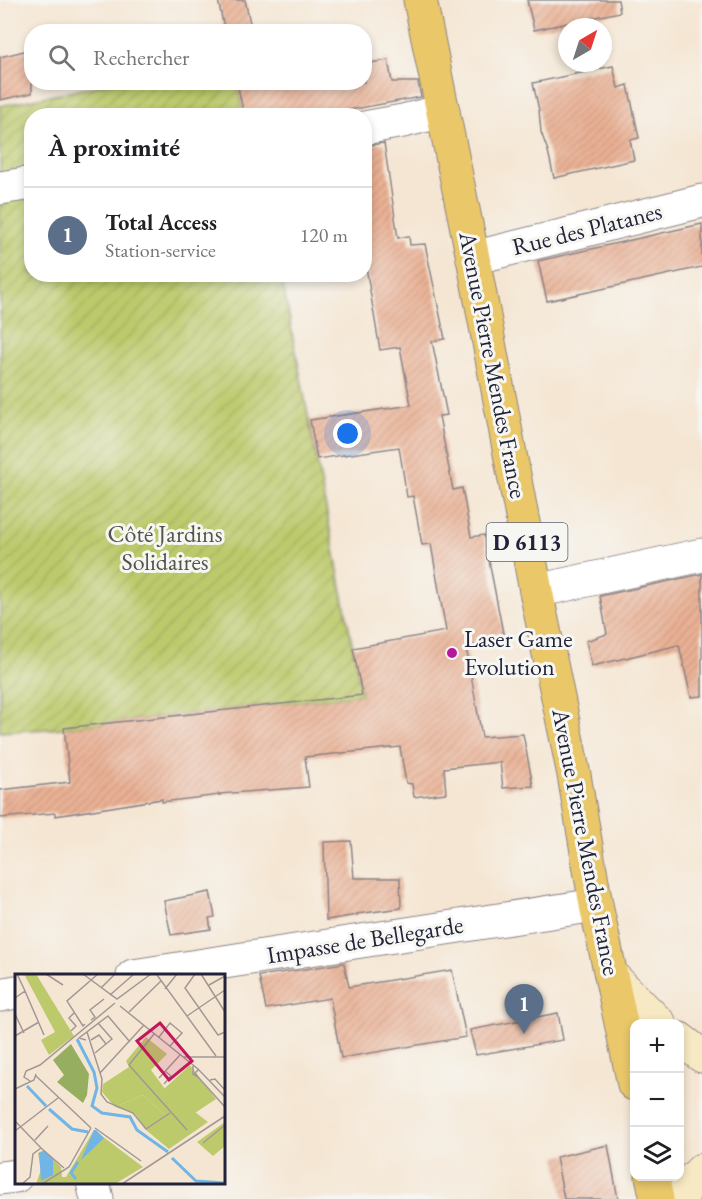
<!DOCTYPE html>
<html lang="fr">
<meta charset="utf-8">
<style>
body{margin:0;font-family:"EB Garamond",serif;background:#f2f2f2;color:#202124}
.controls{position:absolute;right:18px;bottom:18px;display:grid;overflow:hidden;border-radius:12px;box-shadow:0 3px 9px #0003}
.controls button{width:54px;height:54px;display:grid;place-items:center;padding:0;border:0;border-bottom:2px solid #e0e0e0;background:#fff;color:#202124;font:30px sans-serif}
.compass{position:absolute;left:558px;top:18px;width:54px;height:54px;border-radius:50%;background:#fff;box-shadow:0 3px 9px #0003;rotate:39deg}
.you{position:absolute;left:348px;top:434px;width:21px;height:21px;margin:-15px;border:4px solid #fff;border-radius:50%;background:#1a73e8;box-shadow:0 0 0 9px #1a73e833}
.badge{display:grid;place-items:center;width:39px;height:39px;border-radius:50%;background:#b45309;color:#fff;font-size:20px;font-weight:700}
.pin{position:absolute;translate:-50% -50px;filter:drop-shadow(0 2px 3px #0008)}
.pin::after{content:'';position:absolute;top:32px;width:21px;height:18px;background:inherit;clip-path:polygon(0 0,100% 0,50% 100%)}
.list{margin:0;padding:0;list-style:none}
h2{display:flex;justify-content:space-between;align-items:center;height:78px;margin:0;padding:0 24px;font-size:26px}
h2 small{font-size:20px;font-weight:400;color:#757577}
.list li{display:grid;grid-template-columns:39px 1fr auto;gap:18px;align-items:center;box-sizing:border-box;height:96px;padding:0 24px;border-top:2px solid #e0e0e0}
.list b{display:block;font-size:22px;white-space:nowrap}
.list p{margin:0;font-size:20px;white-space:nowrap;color:#757577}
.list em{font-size:20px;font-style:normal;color:#757577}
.icon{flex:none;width:33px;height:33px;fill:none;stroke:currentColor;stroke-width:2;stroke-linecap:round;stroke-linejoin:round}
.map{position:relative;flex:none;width:702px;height:1199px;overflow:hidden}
.search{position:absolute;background:#fff;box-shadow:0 3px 9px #0003;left:24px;top:24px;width:348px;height:66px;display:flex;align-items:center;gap:15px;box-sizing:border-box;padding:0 21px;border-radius:24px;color:#757577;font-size:22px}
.panel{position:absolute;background:#fff;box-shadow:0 3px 9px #0003;left:24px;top:108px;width:348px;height:174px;border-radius:24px}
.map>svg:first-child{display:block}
.garden{fill:url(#garden-furrows);stroke:#707654;stroke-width:1.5}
.building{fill:url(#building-hatch)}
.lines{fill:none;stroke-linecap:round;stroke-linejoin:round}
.street-casing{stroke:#8c8487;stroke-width:35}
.secondary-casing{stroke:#8c8487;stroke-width:35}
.primary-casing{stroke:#8c8487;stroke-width:35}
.street{stroke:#fff;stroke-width:33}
.secondary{stroke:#f7e9c3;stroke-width:33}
.primary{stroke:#eac769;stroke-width:33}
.poi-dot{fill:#b5179e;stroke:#f6f6f2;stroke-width:2}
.labels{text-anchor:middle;stroke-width:6;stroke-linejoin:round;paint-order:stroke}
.shield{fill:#f6f6f2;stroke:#626272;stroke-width:1.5}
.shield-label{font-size:22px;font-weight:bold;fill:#22223b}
.street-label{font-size:24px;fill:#22223b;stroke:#f6f6f2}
.park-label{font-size:24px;fill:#50544a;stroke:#f6f6f2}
.poi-label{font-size:24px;fill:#22223b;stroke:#f6f6f2;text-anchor:start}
.inset-river{fill:none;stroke:#71b5e7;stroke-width:3}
.inset-road{fill:none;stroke:#a19896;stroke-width:1.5}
.view{fill:#c2185b;fill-opacity:0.15;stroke:#c2185b;stroke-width:3}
.inset-edge{fill:none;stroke:#22223b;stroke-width:3}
</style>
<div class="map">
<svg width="702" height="1199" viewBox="0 0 702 1199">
<defs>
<pattern id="garden-furrows" width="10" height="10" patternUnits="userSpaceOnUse" patternTransform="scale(1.5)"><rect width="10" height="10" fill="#bdca6c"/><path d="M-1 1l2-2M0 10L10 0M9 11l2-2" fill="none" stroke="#a2ad5e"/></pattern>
<pattern id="building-hatch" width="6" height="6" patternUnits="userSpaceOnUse" patternTransform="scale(1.5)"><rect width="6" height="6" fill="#eab194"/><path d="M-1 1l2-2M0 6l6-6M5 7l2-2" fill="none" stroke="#c89880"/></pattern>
</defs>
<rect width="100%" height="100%" fill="#f6f6f2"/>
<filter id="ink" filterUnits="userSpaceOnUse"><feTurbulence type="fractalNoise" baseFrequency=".0167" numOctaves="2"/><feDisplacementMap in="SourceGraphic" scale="12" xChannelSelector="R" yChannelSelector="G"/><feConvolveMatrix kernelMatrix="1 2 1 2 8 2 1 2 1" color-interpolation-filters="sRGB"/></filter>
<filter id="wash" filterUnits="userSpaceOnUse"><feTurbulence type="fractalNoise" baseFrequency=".008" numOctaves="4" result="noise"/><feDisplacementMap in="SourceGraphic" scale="24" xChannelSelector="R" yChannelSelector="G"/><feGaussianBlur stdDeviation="1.35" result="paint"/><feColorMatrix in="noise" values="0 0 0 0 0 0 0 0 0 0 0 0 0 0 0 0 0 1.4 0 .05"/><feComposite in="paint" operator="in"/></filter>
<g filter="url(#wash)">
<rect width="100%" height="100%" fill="#f5e6d3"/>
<polygon class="garden" points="111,83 237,83 244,115 32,116 32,274 281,275 362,695 64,728 0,732 0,106"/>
<g id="blocks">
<g class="building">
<polygon points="218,0 245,0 252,32 225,32"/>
<polygon points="527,0 618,0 620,12 534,30"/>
<polygon points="32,49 32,93 0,100 0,57"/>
<polygon points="388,60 392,82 418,82 421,97 316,116 244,116 237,82 364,82 364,64"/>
<polygon points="613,66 618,88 628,85 639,138 630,140 634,160 554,178 548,151 541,132 539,110 533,83"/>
<polygon points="384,143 398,238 409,236 410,245 425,244 445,339 432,341 447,415 439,416 453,490 462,488 471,537 484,535 504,638 466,647 482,737 523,734 533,786 503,788 500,762 444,768 446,793 414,797 412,784 406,783 400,747 305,757 309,787 219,794 220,795 162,802 162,799 55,816 55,813 0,818 0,790 70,782 64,728 362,695 353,648 446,631 431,544 422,545 413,496 407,497 399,447 317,459 310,420 411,405 400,347 380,350 364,255 364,146"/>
<polygon points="702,224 702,267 547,301 538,261"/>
<polygon points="702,574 702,696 691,697 679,645 592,666 586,641 607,634 600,596"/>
<polygon points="351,841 354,878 400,878 401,908 357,914 357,915 326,920 324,842"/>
<polygon points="210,892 215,917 209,918 211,929 171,935 164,901"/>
<polygon points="344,963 349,987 452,970 466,1037 341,1058 330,998 266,1009 259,976"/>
<polygon points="558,1013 563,1040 476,1055 470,1030"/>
<polygon points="608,1145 618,1199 564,1199 556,1157"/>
</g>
</g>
</g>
<g filter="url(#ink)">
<use href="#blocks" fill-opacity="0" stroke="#8c8487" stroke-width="1.5"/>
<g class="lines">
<defs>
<g id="street">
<polyline points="364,128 403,121 443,111"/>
<polyline points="0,188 32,183"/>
<polyline points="473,258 702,201"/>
<polyline points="536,591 702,555"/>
<polyline points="133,976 596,905"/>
<polyline points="0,995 16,992"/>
<polyline points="0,1178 16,1176"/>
<polyline points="93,1182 97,1199"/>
</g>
<g id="secondary">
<polyline points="612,976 660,1024"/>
<polyline points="680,1039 702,1056"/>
<polyline points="681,1199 688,1184 702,1170"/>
</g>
<g id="primary">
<polyline points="420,0 473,258 536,591 574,775 596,905 634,1084"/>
<polyline points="652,1176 657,1199"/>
</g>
</defs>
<use href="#street" class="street-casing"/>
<use href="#secondary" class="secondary-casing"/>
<use href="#primary" class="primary-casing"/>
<use href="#street" class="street"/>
<use href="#secondary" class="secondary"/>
<use href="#primary" class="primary"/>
</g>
</g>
<circle class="poi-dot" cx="452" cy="653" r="6"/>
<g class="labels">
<rect class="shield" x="486.5" y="523" width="81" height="38" rx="4.5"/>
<g class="shield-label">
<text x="527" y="550">D 6113</text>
</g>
<g class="street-label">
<text transform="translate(587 229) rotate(-14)" y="8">Rue des Platanes</text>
<text transform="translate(493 365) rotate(79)" y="8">Avenue Pierre Mendes France</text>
<text transform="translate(586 842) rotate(79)" y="8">Avenue Pierre Mendes France</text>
<text transform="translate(365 940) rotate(-9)" y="8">Impasse de Bellegarde</text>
</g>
<g class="park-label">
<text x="165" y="542">Côté Jardins<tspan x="165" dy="28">Solidaires</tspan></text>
</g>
<g class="poi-label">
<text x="464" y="647">Laser Game<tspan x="464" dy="28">Evolution</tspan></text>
</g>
</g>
<g transform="translate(15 974)">
<rect width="210" height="210" fill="#f5e6d3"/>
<path d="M9,0h12l38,62 -25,19 -8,-15 14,-8zM128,121l23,21 -20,14 -11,-16 -20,-7zM79,156l49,37 -28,17h-79l5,-14 -3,-17 6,-3 17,17 1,10h4z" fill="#bdca6c"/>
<path d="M56,70l18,30 -2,21 -4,8 -26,-21 7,-7 -11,-15z" fill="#96ae60"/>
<path d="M131,63l21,17 -16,16 14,19 43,33 -39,27 -23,-19 20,-14 -23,-21 -28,12 -13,-15 1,-8 26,-17 -3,-6zM210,148v24l-12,10 -16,-14z" fill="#bdca6c"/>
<path d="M175,91l26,34 -21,14 -31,-24z" fill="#bdca6c"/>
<path d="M81,156l8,8 -23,22 13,-30zM29,177l9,8v16l-12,6 -2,-28z" fill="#71b5e7"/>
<path class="inset-river" d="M62,65l17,33 3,16 -5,18 10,7 28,4 7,13 31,22M12,112l19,20M34,135l23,20 16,3M157,184l24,23 29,2M61,205l-5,-6 7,-11"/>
<path class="inset-road" d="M31,0l17,11M68,0l34,25 34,-25M180,0l-10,14 33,47 7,-3M186,0l24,38M142,1l59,81M194,11l16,-9M86,14l14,-14M150,15l12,-15M10,17l19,44M95,21l24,-21M0,24l10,-7 -8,-17M105,32l78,63 27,28M114,38l32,-31M0,40l9,19M172,42l38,-26M76,46l4,-3 -5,-7 14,-11M70,50l-2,2 -16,-25 31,-27M56,57l5,-5 -7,-8 5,-5M72,58l15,47 -1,15 6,8 26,11 13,16 24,-16M139,60l-25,31 58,65M0,62l24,-14M144,63l11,-14 12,10 -12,13M71,66l-7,-2 29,-22 22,26M76,66l8,-5 7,9M80,79l17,-14 -14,-16M168,83h41M178,92v8l5,3 -3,-4 3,-3M85,99l44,-48M21,102l55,52M183,103l27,30M144,104l21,-23M195,106l5,-1 10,11M15,107l-6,-4 2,-6 14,-6 75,-62M149,110l7,-8 -6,-5M0,115l19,-9 2,-6M0,147l26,27M80,154l46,33M0,157l43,-33M20,166l13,-14M188,169l22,-18M26,174l23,20M7,210l8,-7 3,-23 8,-6M27,210l27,-17 22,-39M107,210l103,-68"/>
<path class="view" d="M145,49l32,38 -23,19 -32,-39z"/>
<rect width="210" height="210" class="inset-edge"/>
</g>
</svg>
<div class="controls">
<button>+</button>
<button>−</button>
<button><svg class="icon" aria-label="layers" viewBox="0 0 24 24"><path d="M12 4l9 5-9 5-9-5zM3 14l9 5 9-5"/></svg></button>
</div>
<svg class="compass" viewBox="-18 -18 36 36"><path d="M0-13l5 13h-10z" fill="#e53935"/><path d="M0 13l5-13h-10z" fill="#757577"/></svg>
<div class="you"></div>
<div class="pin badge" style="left:524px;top:1034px;background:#5c6f8a">1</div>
<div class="search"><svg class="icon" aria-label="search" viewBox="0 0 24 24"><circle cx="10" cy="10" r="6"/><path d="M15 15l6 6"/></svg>Rechercher</div>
<section class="panel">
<h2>À proximité<small></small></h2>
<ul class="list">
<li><span class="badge" style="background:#5c6f8a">1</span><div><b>Total Access</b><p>Station-service</p></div><em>120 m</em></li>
</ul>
</section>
</div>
